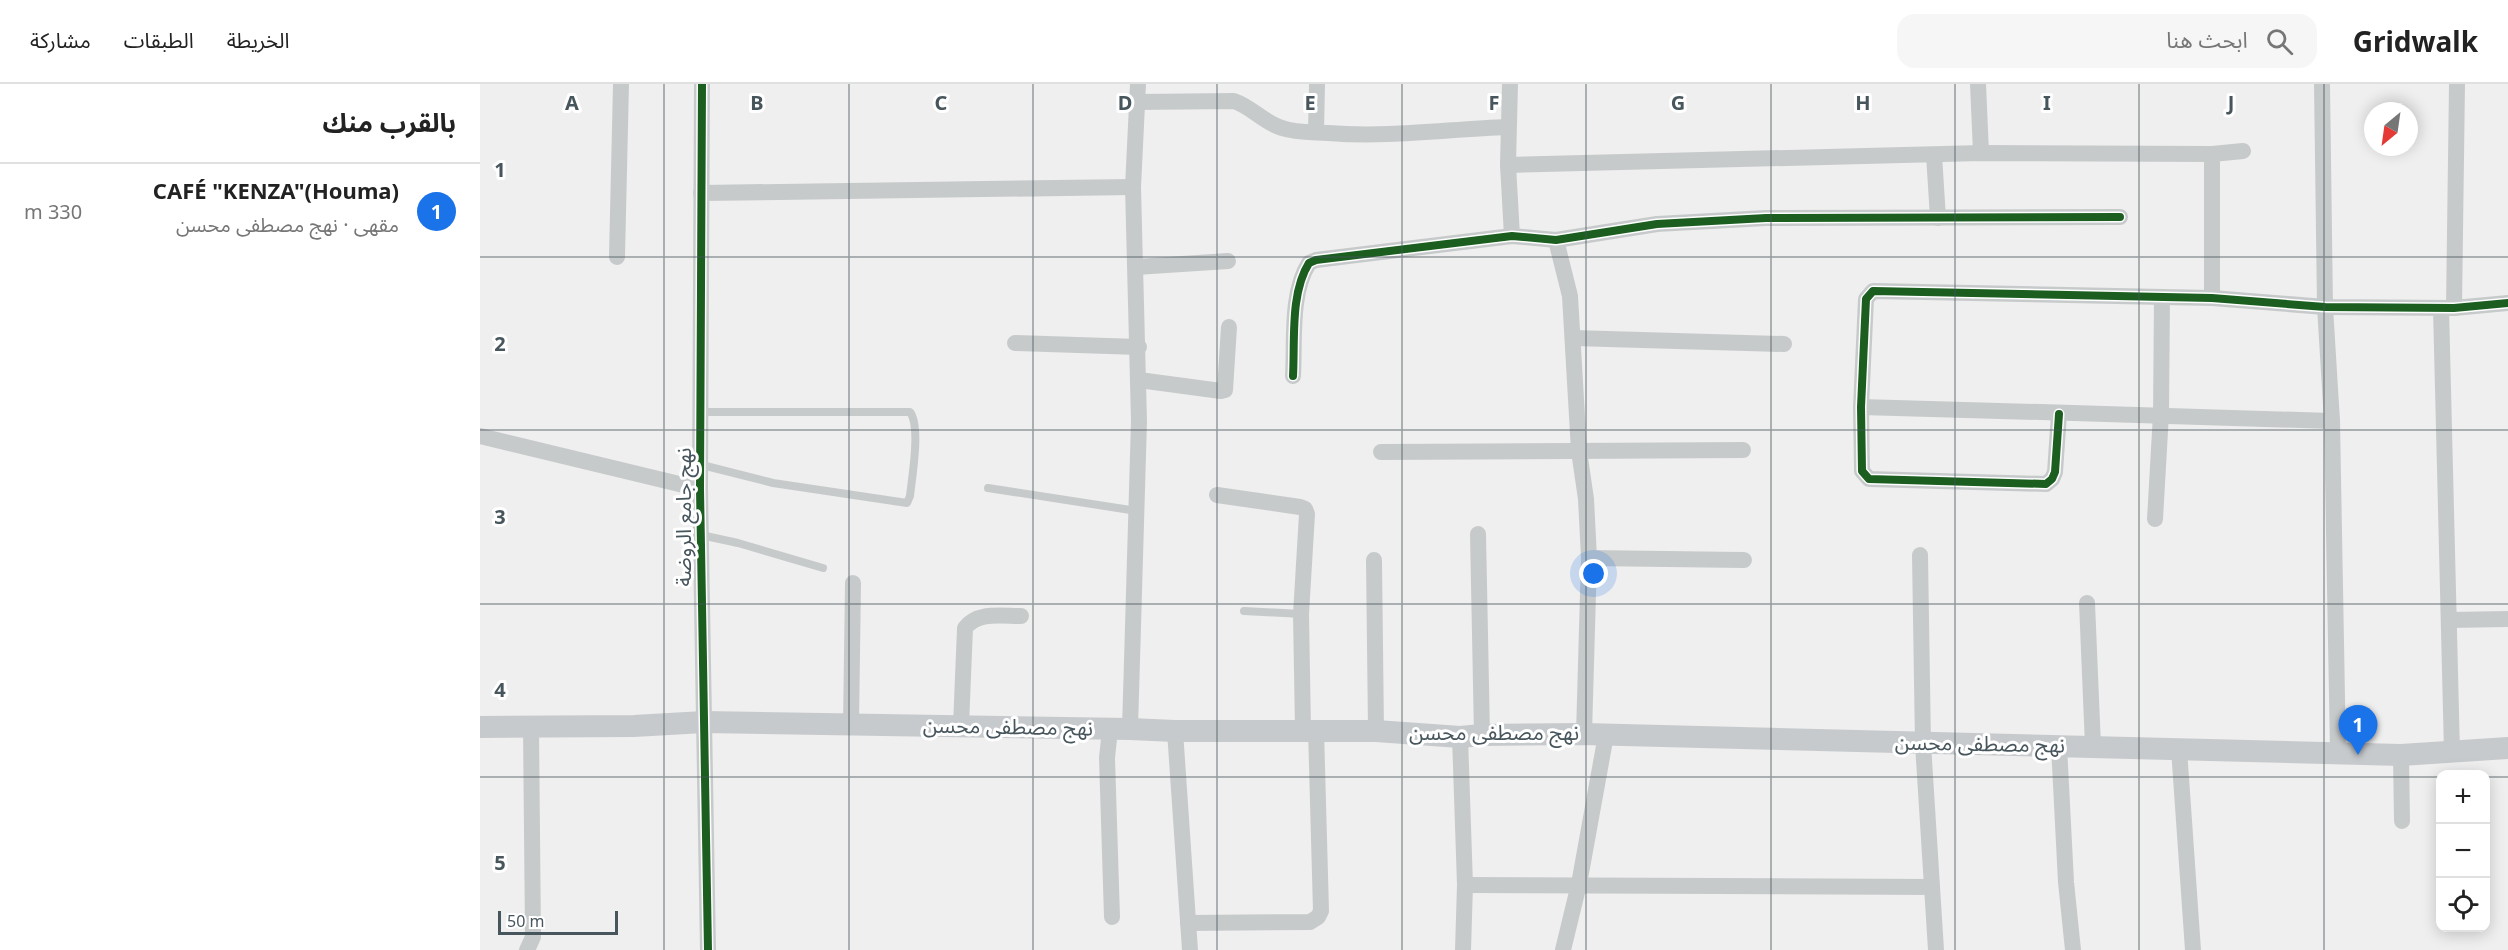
<!DOCTYPE html>
<html lang="ar">
<meta charset="utf-8">
<style>
body{margin:0;font-family:"Noto Sans","Noto Sans Arabic",sans-serif;background:#f6f6f6;color:#222;direction:rtl}
.controls{position:absolute;right:18px;bottom:18px;display:grid;overflow:hidden;border-radius:12px;box-shadow:0 3px 15px #0003}
.controls button{width:54px;height:54px;display:grid;place-items:center;padding:0;border:0;border-bottom:2px solid #e0e0e0;background:#fff;color:#222;font:30px sans-serif}
.compass{position:absolute;left:1884px;top:18px;width:54px;height:54px;border-radius:50%;background:#fff;box-shadow:0 3px 15px #0003;rotate:209deg}
.scale{position:absolute;left:18px;bottom:15px;width:120px;box-sizing:border-box;padding-left:6px;border:3px solid #47555c;border-top:0;font-size:16px;line-height:21px;white-space:nowrap;color:#47555c;-webkit-text-stroke:4px #fff;paint-order:stroke}
.you{position:absolute;left:1114px;top:490px;width:21px;height:21px;margin:-15px;border:4px solid #fff;border-radius:50%;background:#1a73e8;box-shadow:0 0 0 9px #1a73e833}
.badge{display:grid;place-items:center;width:39px;height:39px;border-radius:50%;background:#1a73e8;color:#fff;font-size:20px;font-weight:700}
.pin{position:absolute;translate:-50% -50px;filter:drop-shadow(0 2px 3px #0008)}
.pin::after{content:'';position:absolute;top:32px;width:21px;height:18px;background:inherit;clip-path:polygon(0 0,100% 0,50% 100%)}
.list{margin:0;padding:0;list-style:none}
h2{display:flex;justify-content:space-between;align-items:center;height:78px;margin:0;padding:0 24px;font-size:26px}
h2 small{font-size:20px;font-weight:400;color:#767676}
.list li{display:grid;grid-template-columns:39px 1fr auto;gap:18px;align-items:center;box-sizing:border-box;height:96px;padding:0 24px;border-top:2px solid #e0e0e0}
.list b{display:block;font-size:22px;white-space:nowrap}
.list p{margin:0;font-size:20px;white-space:nowrap;color:#767676}
.list em{font-size:20px;font-style:normal;color:#767676}
.icon{flex:none;width:33px;height:33px;fill:none;stroke:currentColor;stroke-width:2;stroke-linecap:round;stroke-linejoin:round}
.map{position:relative;flex:none;width:2028px;height:866px;overflow:hidden;direction:ltr}
header{display:flex;align-items:center;gap:36px;box-sizing:border-box;height:84px;padding:0 30px;background:#fff;border-bottom:2px solid #e0e0e0}
header strong{font-size:28px}
nav{display:flex;gap:33px;margin-inline-start:auto;font-size:21px}
.search{width:420px;height:54px;background:#f6f6f6;display:flex;align-items:center;gap:15px;box-sizing:border-box;padding:0 21px;border-radius:18px;color:#767676;font-size:22px}
main{display:flex}
aside{flex:1;background:#fff}
.map>svg:first-child{display:block}
.lines{fill:none;stroke-linecap:round;stroke-linejoin:round}
.lane{stroke:#c7cacb;stroke-width:8}
.street{stroke:#c7cacb;stroke-width:16}
.secondary{stroke:#c7cacd;stroke-width:22}
.cycleway-casing{stroke:#fff;stroke-width:11}
.cycleway{stroke:#1b5e20;stroke-width:8}
.grid{fill:none;stroke:#47555c;stroke-width:1.5;stroke-opacity:0.55}
.labels{text-anchor:middle;stroke-width:6;stroke-linejoin:round;paint-order:stroke}
.street-label{font-size:21px;fill:#47555c;stroke:#fff}
.grid-label{font-size:20px;text-anchor:middle;font-weight:bold;fill:#47555c;stroke:#fff;stroke-width:6;stroke-linejoin:round;paint-order:stroke}
</style>
<header>
<strong>Gridwalk</strong>
<div class="search"><svg class="icon" aria-label="search" viewBox="0 0 24 24"><circle cx="10" cy="10" r="6"/><path d="M15 15l6 6"/></svg>ابحث هنا</div>
<nav><a>الخريطة</a><a>الطبقات</a><a>مشاركة</a></nav>
</header>
<main>
<div class="map">
<svg width="2028" height="866" viewBox="0 0 2028 866">
<rect width="100%" height="100%" fill="#f0efef"/>
<g class="lines">
<g class="lane">
<path d="M221,328h209c11,14 2,65 0,84l-3,7 -134,-20 -71,-18"/>
<polyline points="508,404 657,427"/>
<polyline points="221,451 258,459 343,484"/>
<polyline points="764,527 821,530"/>
</g>
<g class="street">
<polyline points="222,0 220,405 228,866"/>
<polyline points="1030,0 1028,81 1032,152"/>
<polyline points="1498,0 1501,69"/>
<polyline points="1842,0 1845,223 1852,337 1858,668"/>
<path d="M657,18l97,-1c18,6 30,22 48,27 14,5 31,4 46,5 61,5 120,-4 180,-6"/>
<polyline points="836,48 837,0"/>
<polyline points="1454,71 1458,134"/>
<polyline points="1028,81 1501,69 1732,70 1763,67"/>
<polyline points="221,109 653,103"/>
<polyline points="1076,156 1090,212 1099,367 1106,415 1109,474 1104,650"/>
<polyline points="137,173 141,0"/>
<polyline points="656,183 748,177"/>
<polyline points="1732,214 1732,70"/>
<polyline points="1961,224 1972,668"/>
<polyline points="1974,224 1977,0"/>
<polyline points="1093,254 1304,260"/>
<polyline points="535,259 659,263"/>
<path d="M813,292c2,-35 -3,-83 16,-113l7,-3 196,-24 44,4 101,-16 109,-6 354,-1"/>
<polyline points="659,296 741,307 745,306 749,243"/>
<path d="M1381,323c157,5 314,8 471,14"/>
<polyline points="1579,330 1575,388 1572,395 1566,400 1389,395 1382,387 1381,323 1386,215 1393,207 1732,214 1845,223 1974,224 2028,219"/>
<polyline points="0,352 220,405"/>
<polyline points="901,368 1263,366"/>
<polyline points="737,411 820,423 825,425 827,430 821,530 823,646"/>
<polyline points="1675,435 1681,330 1682,213"/>
<polyline points="998,450 1002,651"/>
<polyline points="1440,471 1443,660 1456,866"/>
<polyline points="1109,474 1264,476"/>
<polyline points="894,476 896,647"/>
<polyline points="1607,519 1613,662"/>
<polyline points="1969,536 2028,535"/>
<polyline points="371,641 373,499"/>
<path d="M481,642l4,-98c13,-17 37,-12 56,-12"/>
<polyline points="630,645 627,674 632,833"/>
<polyline points="650,645 659,337 653,103 658,0"/>
<polyline points="695,647 710,866"/>
<polyline points="980,653 985,801 983,866"/>
<polyline points="1579,662 1586,798 1593,866"/>
<polyline points="1699,665 1713,866"/>
<polyline points="1921,671 1922,737"/>
<polyline points="985,801 1452,803"/>
<polyline points="708,839 830,838 838,833 841,827 836,646"/>
<polyline points="47,866 53,853 51,644"/>
<polyline points="1083,866 1099,800 1126,651"/>
</g>
<polyline class="secondary" points="0,643 154,642 224,638 650,645 695,647 896,647 980,653 1002,651 1104,650 1921,671 2028,664"/>
<defs>
<g id="cycleway">
<polyline points="222,0 220,405 228,866"/>
<path d="M813,292c2,-35 -3,-83 16,-113l7,-3 196,-24 44,4 101,-16 109,-6 354,-1"/>
<polyline points="1579,330 1575,388 1572,395 1566,400 1389,395 1382,387 1381,323 1386,215 1393,207 1732,214 1845,223 1974,224 2028,219"/>
</g>
</defs>
<use href="#cycleway" class="cycleway-casing"/>
<use href="#cycleway" class="cycleway"/>
</g>
<path class="grid" d="M184,0v866M369,0v866M553,0v866M737,0v866M922,0v866M1106,0v866M1291,0v866M1475,0v866M1659,0v866M1844,0v866M0,173h2028M0,346h2028M0,520h2028M0,693h1960M2006,693h22"/>
<g class="labels">
<g class="street-label">
<text transform="translate(204 433) rotate(-90)" y="7">نهج جامع الروضة</text>
<text transform="translate(528 643) rotate(1)" y="7">نهج مصطفى محسن</text>
<text x="1014" y="656">نهج مصطفى محسن</text>
<text transform="translate(1500 660) rotate(1)" y="7">نهج مصطفى محسن</text>
</g>
</g>
<g class="grid-label">
<text x="92" y="26">A</text>
<text x="277" y="26">B</text>
<text x="461" y="26">C</text>
<text x="645" y="26">D</text>
<text x="830" y="26">E</text>
<text x="1014" y="26">F</text>
<text x="1198" y="26">G</text>
<text x="1383" y="26">H</text>
<text x="1567" y="26">I</text>
<text x="1751" y="26">J</text>
<text x="20" y="93">1</text>
<text x="20" y="267">2</text>
<text x="20" y="440">3</text>
<text x="20" y="613">4</text>
<text x="20" y="786">5</text>
</g>
</svg>
<div class="controls">
<button>+</button>
<button>−</button>
<button><svg class="icon" aria-label="locate" viewBox="0 0 24 24"><circle cx="12" cy="12" r="6"/><path d="M12 2v4M12 18v4M2 12h4M18 12h4"/></svg></button>
</div>
<svg class="compass" viewBox="-18 -18 36 36"><path d="M0-13l5 13h-10z" fill="#e53935"/><path d="M0 13l5-13h-10z" fill="#767676"/></svg>
<div class="scale">50 m</div>
<div class="you"></div>
<div class="pin badge" style="left:1878px;top:671px">1</div>
</div>
<aside>
<h2>بالقرب منك<small></small></h2>
<ul class="list">
<li><span class="badge">1</span><div><b>CAFÉ &quot;KENZA&quot;(Houma)</b><p>مقهى · نهج مصطفى محسن</p></div><em>330 m</em></li>
</ul>
</aside>
</main>
